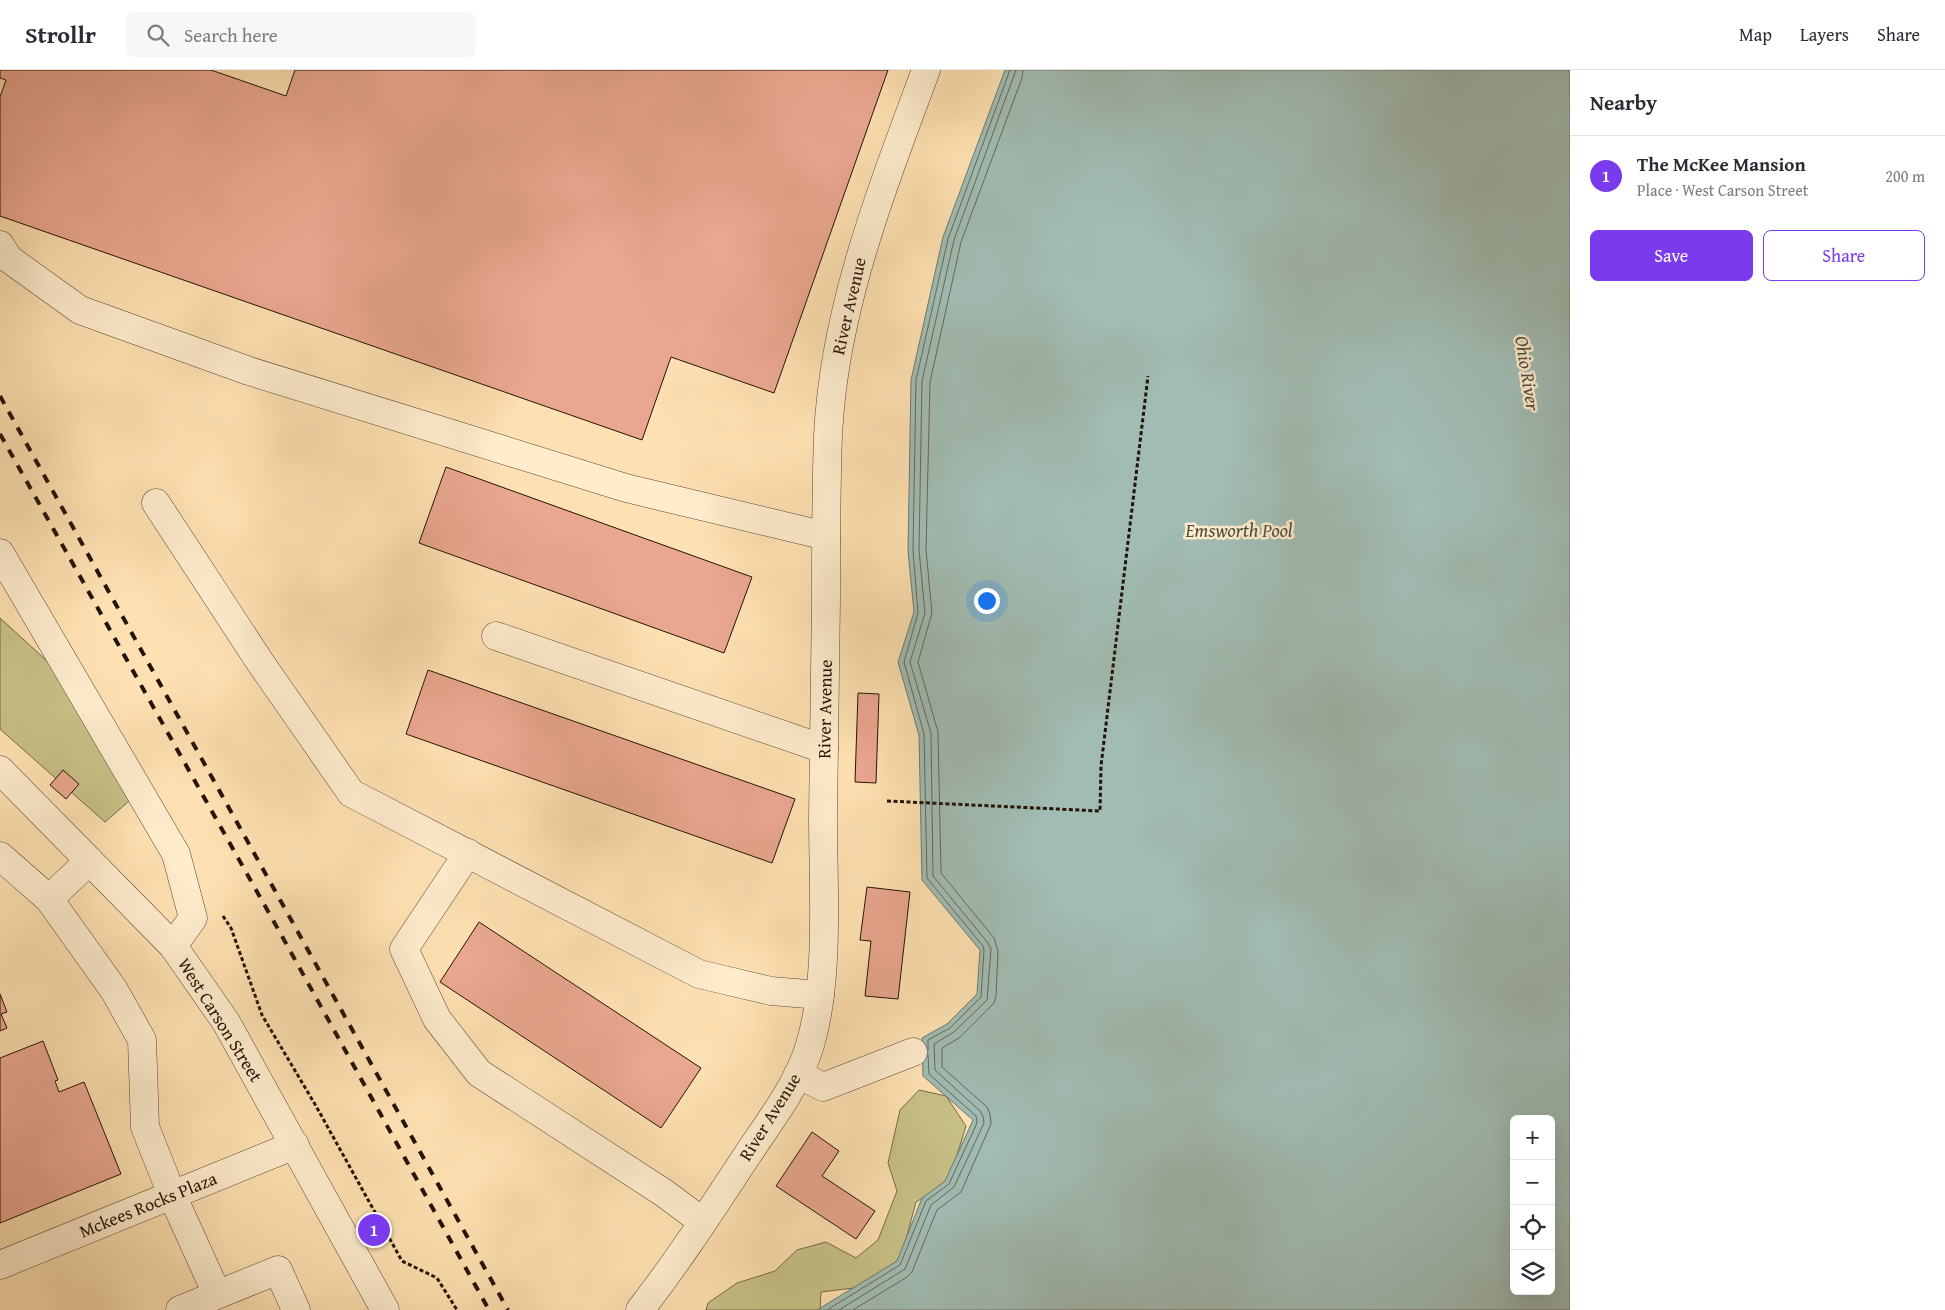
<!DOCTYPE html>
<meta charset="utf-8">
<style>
body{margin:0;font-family:"Gentium Book Plus",serif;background:#f7f7f7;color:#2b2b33}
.controls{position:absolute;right:15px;bottom:15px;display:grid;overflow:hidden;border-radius:8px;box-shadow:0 5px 20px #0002}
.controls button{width:45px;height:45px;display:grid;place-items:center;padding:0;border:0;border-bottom:1px solid #e1e1e2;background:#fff;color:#2b2b33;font:25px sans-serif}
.you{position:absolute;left:986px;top:530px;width:18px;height:18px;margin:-12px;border:4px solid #fff;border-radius:50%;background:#1a73e8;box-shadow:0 0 0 8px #1a73e833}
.badge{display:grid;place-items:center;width:32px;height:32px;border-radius:50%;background:#7c3aed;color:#fff;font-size:16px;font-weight:700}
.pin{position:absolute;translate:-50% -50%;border:2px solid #fff;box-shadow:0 1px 5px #0006}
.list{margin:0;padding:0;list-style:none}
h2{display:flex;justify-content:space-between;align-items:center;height:65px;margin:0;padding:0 20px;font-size:21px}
h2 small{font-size:16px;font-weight:400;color:#7c7c81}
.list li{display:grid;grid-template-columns:32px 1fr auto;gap:15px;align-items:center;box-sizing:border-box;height:80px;padding:0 20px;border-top:1px solid #e1e1e2}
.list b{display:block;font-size:19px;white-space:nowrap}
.list p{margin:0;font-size:16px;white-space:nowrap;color:#7c7c81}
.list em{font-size:16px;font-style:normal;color:#7c7c81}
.actions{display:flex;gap:10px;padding:15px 20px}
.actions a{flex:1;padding:11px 0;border:1px solid #7c3aed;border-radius:8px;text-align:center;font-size:18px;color:#7c3aed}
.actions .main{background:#7c3aed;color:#fff}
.icon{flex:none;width:28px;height:28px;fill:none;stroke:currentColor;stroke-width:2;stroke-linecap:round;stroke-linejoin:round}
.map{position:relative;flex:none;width:1570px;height:1240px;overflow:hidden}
header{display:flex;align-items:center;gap:30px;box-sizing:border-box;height:70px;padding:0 25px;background:#fff;border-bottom:1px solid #e1e1e2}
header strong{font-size:24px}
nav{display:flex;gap:28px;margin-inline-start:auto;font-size:18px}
.search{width:350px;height:45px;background:#f7f7f7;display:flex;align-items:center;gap:12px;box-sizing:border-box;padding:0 18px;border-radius:8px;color:#7c7c81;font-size:19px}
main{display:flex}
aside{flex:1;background:#fff}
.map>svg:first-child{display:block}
.green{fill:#c8c187;stroke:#766a47}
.water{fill:#a1bcb3;stroke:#6f786e;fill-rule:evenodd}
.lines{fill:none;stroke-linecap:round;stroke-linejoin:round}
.shore{stroke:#63675d;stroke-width:1}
.building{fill:#eaa790;stroke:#251207}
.minor-casing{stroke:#5b4632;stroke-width:29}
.path{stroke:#251207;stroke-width:3;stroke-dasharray:4 2.5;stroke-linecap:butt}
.minor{stroke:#feeccd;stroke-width:28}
.rail{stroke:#251207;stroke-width:4;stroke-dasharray:9 9;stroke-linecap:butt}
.labels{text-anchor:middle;stroke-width:5;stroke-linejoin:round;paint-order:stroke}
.street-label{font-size:18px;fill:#251207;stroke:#feeccd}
.water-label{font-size:19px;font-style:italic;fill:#504e43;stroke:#feeccd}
</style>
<header>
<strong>Strollr</strong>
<div class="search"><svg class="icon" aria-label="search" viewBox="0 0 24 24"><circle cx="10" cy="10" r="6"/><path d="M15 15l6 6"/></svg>Search here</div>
<nav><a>Map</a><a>Layers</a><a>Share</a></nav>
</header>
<main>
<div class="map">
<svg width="1570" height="1240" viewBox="0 0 1570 1240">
<rect width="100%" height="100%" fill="#fee1b2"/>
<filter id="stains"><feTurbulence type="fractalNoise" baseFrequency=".004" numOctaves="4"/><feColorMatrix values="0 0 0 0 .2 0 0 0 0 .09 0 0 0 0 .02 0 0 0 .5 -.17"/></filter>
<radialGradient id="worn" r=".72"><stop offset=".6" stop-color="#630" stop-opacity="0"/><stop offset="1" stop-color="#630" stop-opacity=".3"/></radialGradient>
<g class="green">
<polygon points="0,548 70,612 136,725 105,752 0,659"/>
<polygon points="919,1020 946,1026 966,1056 949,1111 916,1132 901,1188 862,1217 821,1222 820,1240 706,1240 708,1233 737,1213 775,1201 797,1180 826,1172 856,1188 878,1170 897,1121 888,1093 900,1040"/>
</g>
<path class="water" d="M1005,0h565v1240h-753l80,-49 25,-63 23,-17 28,-61 -50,-44 -1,-38 25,-14 30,-30 3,-44 -58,-70 -3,-145 -21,-73 16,-50 -6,-61 3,-171 32,-143zM1514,1049h37v172h-37z"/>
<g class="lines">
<g class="shore">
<polyline points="928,981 928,970 950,958 981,927 984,880 983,876 927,808 924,664 904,592 918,543 913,480 916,310 948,169 1010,0"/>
<polyline points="827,1240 900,1195 926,1131 949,1114 977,1053 976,1046 929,1004 928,985"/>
<polyline points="839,1240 905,1199 931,1135 954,1117 984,1053 983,1046 980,1041 935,1000 934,974 954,962 987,930 991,879 988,873 933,806 931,663 910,592 925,543 919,480 922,311 954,170 1016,0"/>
<polyline points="853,1240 907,1207 912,1202 937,1140 961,1122 991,1054 990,1044 987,1037 942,997 942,978 959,968 994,933 996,926 998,881 994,868 941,803 938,662 918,592 932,543 926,480 930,312 961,172 1022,8 1023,0"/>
</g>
</g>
<g class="building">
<polygon points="0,0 211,0 286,26 295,0 888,0 774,323 671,287 642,370 0,146 0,27 6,10 0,8"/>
<polygon points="446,397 752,507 724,583 419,473"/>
<polygon points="428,600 795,729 772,793 406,664"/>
<polygon points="858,623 879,624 876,713 855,712"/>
<polygon points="63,700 79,714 66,729 50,715"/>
<polygon points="867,817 910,822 898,929 865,926 871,871 860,870"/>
<polygon points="479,852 701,998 661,1058 440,912"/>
<polygon points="0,924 7,942 1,944 7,958 0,961"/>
<polygon points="43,971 58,1010 55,1011 59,1022 84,1012 121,1104 0,1153 0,988"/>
<polygon points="812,1062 839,1081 822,1106 875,1141 856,1169 776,1116"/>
</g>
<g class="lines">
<defs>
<g id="minor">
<polyline points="0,175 9,189 80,240 249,301 626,418 826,466"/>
<polyline points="156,433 260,592 351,723 699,904 771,921 820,925"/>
<polyline points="0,483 176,784 193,848 173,876"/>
<polyline points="496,566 824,679"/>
<polyline points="0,700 173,876 226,952 385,1240"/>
<polyline points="468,783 404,879 437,949 479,1003 664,1123 703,1152"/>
<polyline points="0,786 49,829 114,920 142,970 145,1057 172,1125 217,1224"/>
<polyline points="49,829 89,791"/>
<polyline points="798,1004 823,1017 913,982"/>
<polyline points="0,1195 295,1075"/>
<polyline points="180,1240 278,1200 296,1240"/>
<path d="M640,1240c39,-50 73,-103 108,-156 22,-33 51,-71 62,-109 20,-68 13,-156 13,-228 1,-72 2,-145 3,-217 0,-54 0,-109 2,-164 6,-128 54,-247 98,-366"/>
</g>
</defs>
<use href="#minor" class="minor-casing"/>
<g class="path">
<polyline points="887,731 1100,741 1101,696 1148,306"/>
<polyline points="223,846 231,858 262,945 316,1036 402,1191 437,1208 457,1240"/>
</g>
<use href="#minor" class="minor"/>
<g class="rail">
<polyline points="0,326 508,1240"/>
<polyline points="0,364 283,868 489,1240"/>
</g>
</g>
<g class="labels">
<g class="street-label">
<text transform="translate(849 236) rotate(-77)" y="6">River Avenue</text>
<text transform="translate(825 639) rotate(-89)" y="6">River Avenue</text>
<text transform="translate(220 950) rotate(58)" y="6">West Carson Street</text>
<text transform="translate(770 1047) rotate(-58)" y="6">River Avenue</text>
<text transform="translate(148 1135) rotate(-22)" y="6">Mckees Rocks Plaza</text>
</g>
<g class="water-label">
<text transform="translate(1528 303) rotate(81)" y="7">Ohio River</text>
<text x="1239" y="467">Emsworth Pool</text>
</g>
</g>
<rect width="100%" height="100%" filter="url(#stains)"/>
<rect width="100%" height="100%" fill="url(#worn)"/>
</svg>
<div class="controls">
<button>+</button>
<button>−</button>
<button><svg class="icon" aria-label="locate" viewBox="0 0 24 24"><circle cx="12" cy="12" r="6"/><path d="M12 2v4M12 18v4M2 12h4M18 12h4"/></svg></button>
<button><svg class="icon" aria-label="layers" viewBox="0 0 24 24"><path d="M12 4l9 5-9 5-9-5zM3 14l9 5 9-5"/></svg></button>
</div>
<div class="you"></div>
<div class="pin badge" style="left:374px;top:1160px">1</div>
</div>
<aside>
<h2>Nearby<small></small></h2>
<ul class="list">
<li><span class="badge">1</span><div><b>The McKee Mansion</b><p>Place · West Carson Street</p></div><em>200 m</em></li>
</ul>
<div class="actions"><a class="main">Save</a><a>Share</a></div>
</aside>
</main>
